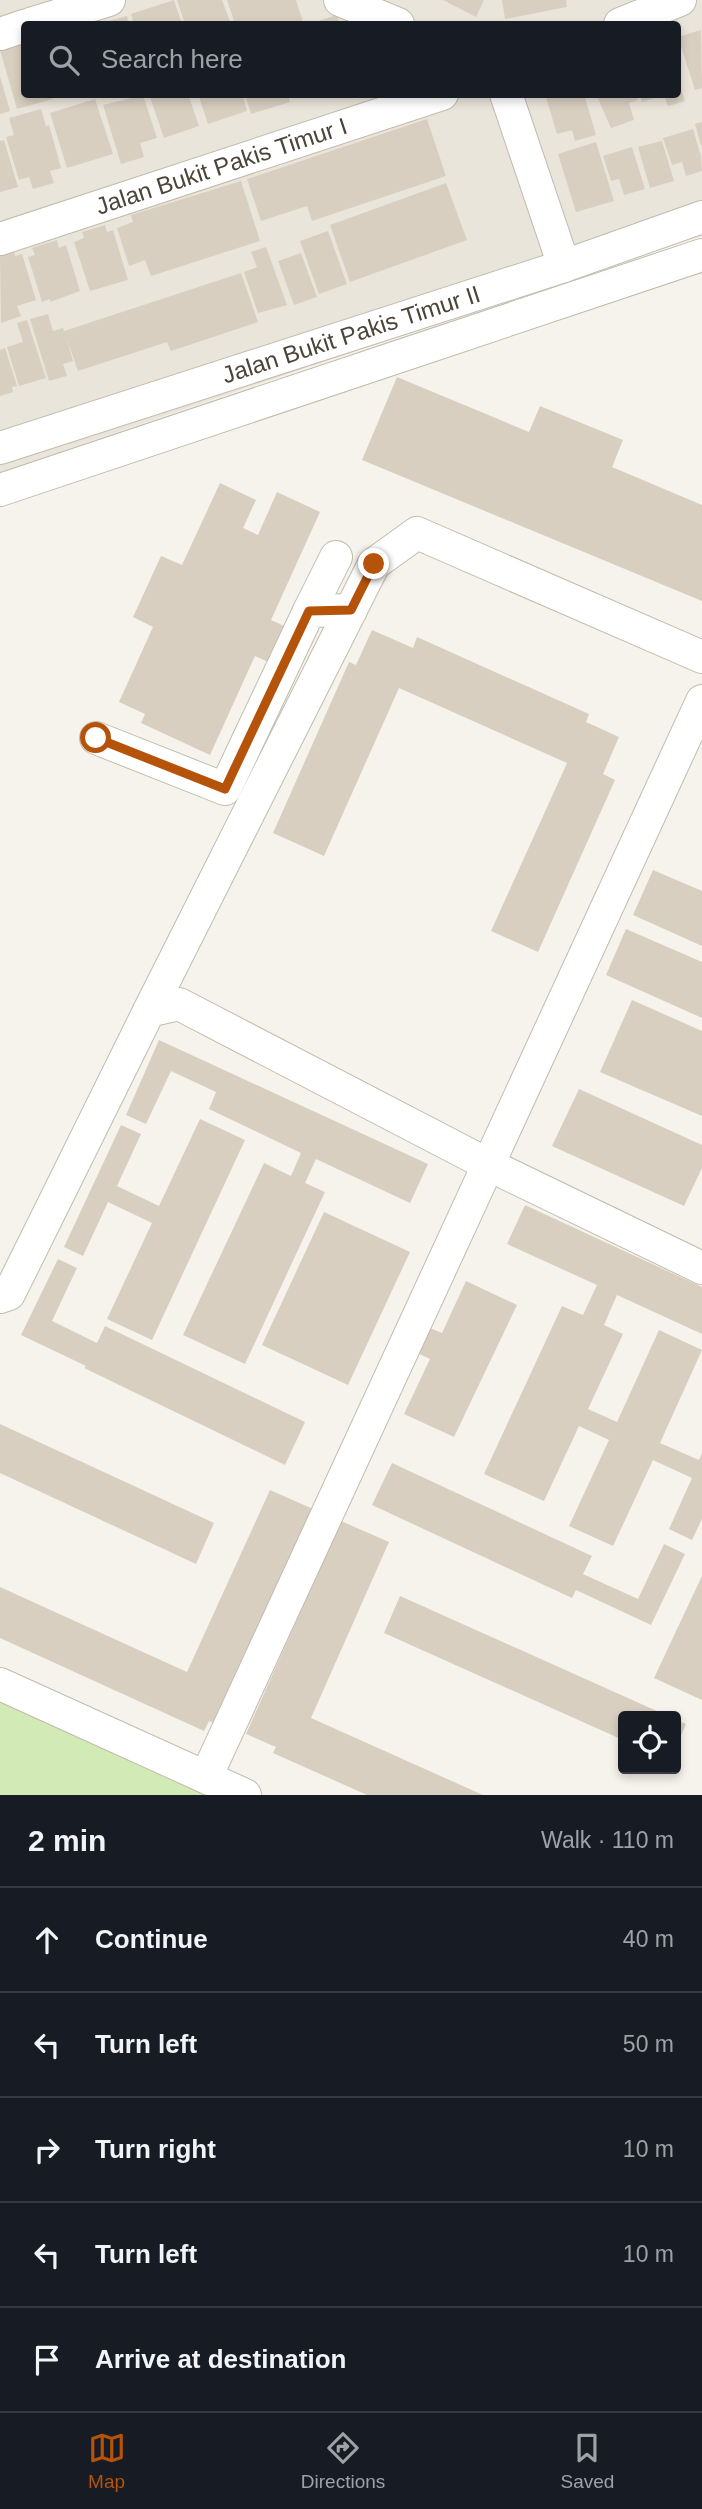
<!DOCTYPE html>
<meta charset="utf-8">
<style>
body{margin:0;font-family:Helvetica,sans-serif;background:#20242c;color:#f1f3f6}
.controls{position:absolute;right:21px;bottom:21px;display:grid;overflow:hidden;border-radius:7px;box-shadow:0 4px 10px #0003}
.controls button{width:63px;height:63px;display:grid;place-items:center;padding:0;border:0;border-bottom:2px solid #363941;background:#171b24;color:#f1f3f6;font:35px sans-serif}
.stop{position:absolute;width:21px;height:21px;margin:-16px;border:5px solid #b45309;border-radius:50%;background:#fff}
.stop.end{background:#b45309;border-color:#fff;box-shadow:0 2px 7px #0008}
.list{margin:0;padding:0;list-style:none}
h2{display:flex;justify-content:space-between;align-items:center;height:91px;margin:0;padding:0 28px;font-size:30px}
h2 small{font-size:23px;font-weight:400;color:#9ea1a6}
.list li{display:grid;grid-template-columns:46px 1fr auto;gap:21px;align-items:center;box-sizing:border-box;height:105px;padding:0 28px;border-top:2px solid #363941}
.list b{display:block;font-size:26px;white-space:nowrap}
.list em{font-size:23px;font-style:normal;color:#9ea1a6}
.icon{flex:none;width:38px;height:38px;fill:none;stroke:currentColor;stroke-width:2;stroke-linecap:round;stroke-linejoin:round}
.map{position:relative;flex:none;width:702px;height:1795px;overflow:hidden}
.search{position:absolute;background:#171b24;box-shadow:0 4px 10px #0003;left:21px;right:21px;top:21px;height:77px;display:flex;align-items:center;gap:18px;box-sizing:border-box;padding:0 24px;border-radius:7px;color:#9ea1a6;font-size:26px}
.sheet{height:616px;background:#171b24}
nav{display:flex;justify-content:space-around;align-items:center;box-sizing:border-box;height:98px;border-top:2px solid #363941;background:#171b24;font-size:19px;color:#9ea1a6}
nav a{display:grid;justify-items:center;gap:4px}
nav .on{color:#b45309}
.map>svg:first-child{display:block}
.residential{fill:#eae5da;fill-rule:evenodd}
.green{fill:#d2eab5}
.building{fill:#d8cfc1}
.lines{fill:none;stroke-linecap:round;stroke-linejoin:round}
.minor-casing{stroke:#c2bbae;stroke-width:34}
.minor{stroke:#fff;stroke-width:32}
.route{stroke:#b45309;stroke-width:9}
.labels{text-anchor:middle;stroke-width:7;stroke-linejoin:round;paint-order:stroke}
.street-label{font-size:24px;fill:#4b4439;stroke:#fff}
</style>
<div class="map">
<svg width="702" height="1795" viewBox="0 0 702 1795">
<rect width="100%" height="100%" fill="#f6f3ec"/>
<path class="residential" d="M0,0h702v236l-182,59 -520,177zM24,24h654v70h-654z"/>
<polygon class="green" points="0,1700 214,1795 0,1795"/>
<g class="building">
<polygon points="174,0 182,24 134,24 131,14"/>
<polygon points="177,0 222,0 231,24 185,24"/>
<polygon points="227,0 296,0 303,22 294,24 235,24"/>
<polygon points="443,0 484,0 476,17"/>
<polygon points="502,0 566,0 567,7 505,19"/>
<polygon points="337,15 340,24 309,24"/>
<polygon points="127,16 129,24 98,24"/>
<polygon points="701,30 702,88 695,90 678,37"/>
<polygon points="24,42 24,94 52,94 53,99 17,109 0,50"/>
<polygon points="0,76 10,111 0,114"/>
<polygon points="678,80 685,101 668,106 664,95 642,102 639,94 678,94"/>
<polygon points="149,94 188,94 199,126 164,138"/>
<polygon points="198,94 242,94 247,111 208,124"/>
<polygon points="245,94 288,94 290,102 251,114"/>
<polygon points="545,94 584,94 596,135 575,141 572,130 557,134"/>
<polygon points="596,94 636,94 638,100 629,103 634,120 611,128"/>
<polygon points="143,95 157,138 140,143 144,157 121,164 103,105"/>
<polygon points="95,99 113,154 67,168 50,113"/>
<polygon points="41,109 46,126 49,125 61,168 50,171 54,183 33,189 29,177 19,180 6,137 14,135 9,118"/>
<polygon points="427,119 446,176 312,221 307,206 261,221 247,179"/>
<polygon points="702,122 702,145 701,146 695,124"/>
<polygon points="693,129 701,156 702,171 686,176 682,162 672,165 663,138"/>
<polygon points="4,140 18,187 0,192 0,141"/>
<polygon points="662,141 674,181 650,188 638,147"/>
<polygon points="596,142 614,201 576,212 558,154"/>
<polygon points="632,147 645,189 624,195 619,179 611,181 603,156"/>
<polygon points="241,181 260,241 151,276 145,260 129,266 117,228 133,222 131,215"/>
<polygon points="446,183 467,240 350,282 330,225"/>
<polygon points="105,225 107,232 113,230 128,280 90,291 74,242 84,238 82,232"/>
<polygon points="328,231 347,284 319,294 300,241"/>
<polygon points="57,240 59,248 66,245 80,291 50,302 50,299 42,302 28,257 35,255 32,248"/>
<polygon points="266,247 287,305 258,313 244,272 257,267 251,252"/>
<polygon points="14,252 15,256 22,254 36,300 17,306 21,316 1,323 0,256"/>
<polygon points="301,253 317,297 294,305 278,261"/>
<polygon points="241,273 258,322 171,351 167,342 78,371 67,339 73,361 63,364 67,376 49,381 30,319 48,314 53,331 63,328 64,331"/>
<polygon points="27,320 46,378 19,386 7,347 23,342 17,323"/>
<polygon points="5,348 17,386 12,387 13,392 0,396 0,350"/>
<polygon points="397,377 529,432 540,406 623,440 612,467 702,505 702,601 362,460"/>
<polygon points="220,483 256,500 243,528 258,535 277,492 320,512 271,620 291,629 275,665 255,656 210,755 141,723 145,714 119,702 153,627 133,617 161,556 182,565"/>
<polygon points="372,630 413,648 417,637 589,714 586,722 619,737 603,774 615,780 538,952 491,931 567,763 399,688 324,856 273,833 349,662 356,665"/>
<polygon points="653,870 702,891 702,946 633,915"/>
<polygon points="626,929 702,962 702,1018 606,975"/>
<polygon points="632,1000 702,1031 702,1116 600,1072"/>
<polygon points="159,1040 428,1164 410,1203 316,1159 305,1183 325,1192 245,1364 183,1335 264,1163 291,1176 301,1153 209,1109 216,1092 171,1071 146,1124 126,1115"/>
<polygon points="579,1089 702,1145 702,1168 684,1206 552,1146"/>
<polygon points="200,1119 245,1140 152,1340 107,1319 152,1223 108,1202 83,1256 64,1247 121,1125 141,1134 117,1186 159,1206"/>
<polygon points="525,1205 702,1287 702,1334 617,1295 604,1325 623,1334 588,1409 617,1422 659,1330 702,1350 660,1443 699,1460 702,1453 702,1519 692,1540 669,1529 692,1478 653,1460 613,1546 569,1526 609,1440 579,1426 544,1501 484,1474 562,1306 583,1315 597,1285 507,1244"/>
<polygon points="324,1212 410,1252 348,1385 262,1345"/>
<polygon points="58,1259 77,1268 52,1321 97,1343 105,1326 305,1422 285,1465 84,1368 86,1366 21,1335"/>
<polygon points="466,1281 517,1305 454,1437 404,1414 430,1359 413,1351 425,1326 442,1333"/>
<polygon points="0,1424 214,1523 196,1564 0,1473"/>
<polygon points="392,1463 592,1556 583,1574 638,1599 664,1544 685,1554 651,1625 576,1590 572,1598 372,1505"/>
<polygon points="270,1490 313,1509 215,1724 209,1721 204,1731 0,1638 0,1587 187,1672"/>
<polygon points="341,1521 389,1542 311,1718 483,1795 367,1795 273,1753 276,1747 246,1734"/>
<polygon points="702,1576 702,1700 654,1678"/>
<polygon points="400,1596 668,1716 623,1716 623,1740 384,1633"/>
<polygon points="676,1720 686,1724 676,1747"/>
</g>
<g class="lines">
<defs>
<g id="minor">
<polyline points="340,0 398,24"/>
<polyline points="30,24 109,0"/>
<polyline points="620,24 680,0"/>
<polyline points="0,34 24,26"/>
<polyline points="506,94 564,266"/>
<path id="s1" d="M0,239l442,-145"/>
<path id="s2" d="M0,448l564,-182 138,-49"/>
<polyline points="0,490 702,255"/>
<polyline points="309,611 336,557"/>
<polyline points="96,738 225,789 309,611 351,610"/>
<polyline points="149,1011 374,564 417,533 702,657"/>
<polyline points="0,1297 9,1294 149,1011 179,1004 487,1164 702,1268"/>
<polyline points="0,1684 245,1795"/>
<polyline points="206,1777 702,701"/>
</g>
</defs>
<use href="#minor" class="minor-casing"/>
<use href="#minor" class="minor"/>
</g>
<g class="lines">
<polyline class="route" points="96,738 225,789 309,611 351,610 374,564"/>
</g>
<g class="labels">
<g class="street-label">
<text dy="8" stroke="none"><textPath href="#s1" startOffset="233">Jalan Bukit Pakis Timur I</textPath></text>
<text dy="8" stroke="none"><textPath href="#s2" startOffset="369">Jalan Bukit Pakis Timur II</textPath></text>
</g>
</g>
</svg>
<div class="controls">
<button><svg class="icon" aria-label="locate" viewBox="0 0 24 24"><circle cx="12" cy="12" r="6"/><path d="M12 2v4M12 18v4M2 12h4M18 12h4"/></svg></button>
</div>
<div class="stop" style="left:96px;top:738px"></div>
<div class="stop end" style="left:374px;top:564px"></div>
<div class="search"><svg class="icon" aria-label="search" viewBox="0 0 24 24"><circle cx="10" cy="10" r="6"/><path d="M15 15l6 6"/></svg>Search here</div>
</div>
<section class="sheet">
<h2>2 min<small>Walk · 110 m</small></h2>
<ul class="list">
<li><svg class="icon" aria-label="ahead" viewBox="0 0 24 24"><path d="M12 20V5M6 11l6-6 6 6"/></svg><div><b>Continue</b></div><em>40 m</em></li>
<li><svg class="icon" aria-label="left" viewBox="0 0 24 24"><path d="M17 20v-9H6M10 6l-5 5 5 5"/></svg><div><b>Turn left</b></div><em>50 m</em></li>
<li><svg class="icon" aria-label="right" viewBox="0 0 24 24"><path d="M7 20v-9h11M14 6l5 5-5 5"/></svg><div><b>Turn right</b></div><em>10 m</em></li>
<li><svg class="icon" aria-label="left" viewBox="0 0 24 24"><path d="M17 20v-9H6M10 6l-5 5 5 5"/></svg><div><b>Turn left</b></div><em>10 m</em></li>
<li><svg class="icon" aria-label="arrive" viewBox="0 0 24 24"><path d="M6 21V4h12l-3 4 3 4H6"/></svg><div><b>Arrive at destination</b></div></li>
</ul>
</section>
<nav>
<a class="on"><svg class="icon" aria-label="map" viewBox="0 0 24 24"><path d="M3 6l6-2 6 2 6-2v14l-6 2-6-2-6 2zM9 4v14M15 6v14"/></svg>Map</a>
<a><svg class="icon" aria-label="directions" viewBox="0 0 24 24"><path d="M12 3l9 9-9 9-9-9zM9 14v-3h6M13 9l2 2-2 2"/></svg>Directions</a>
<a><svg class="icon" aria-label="saved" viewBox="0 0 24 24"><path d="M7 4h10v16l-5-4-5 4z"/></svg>Saved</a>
</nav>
